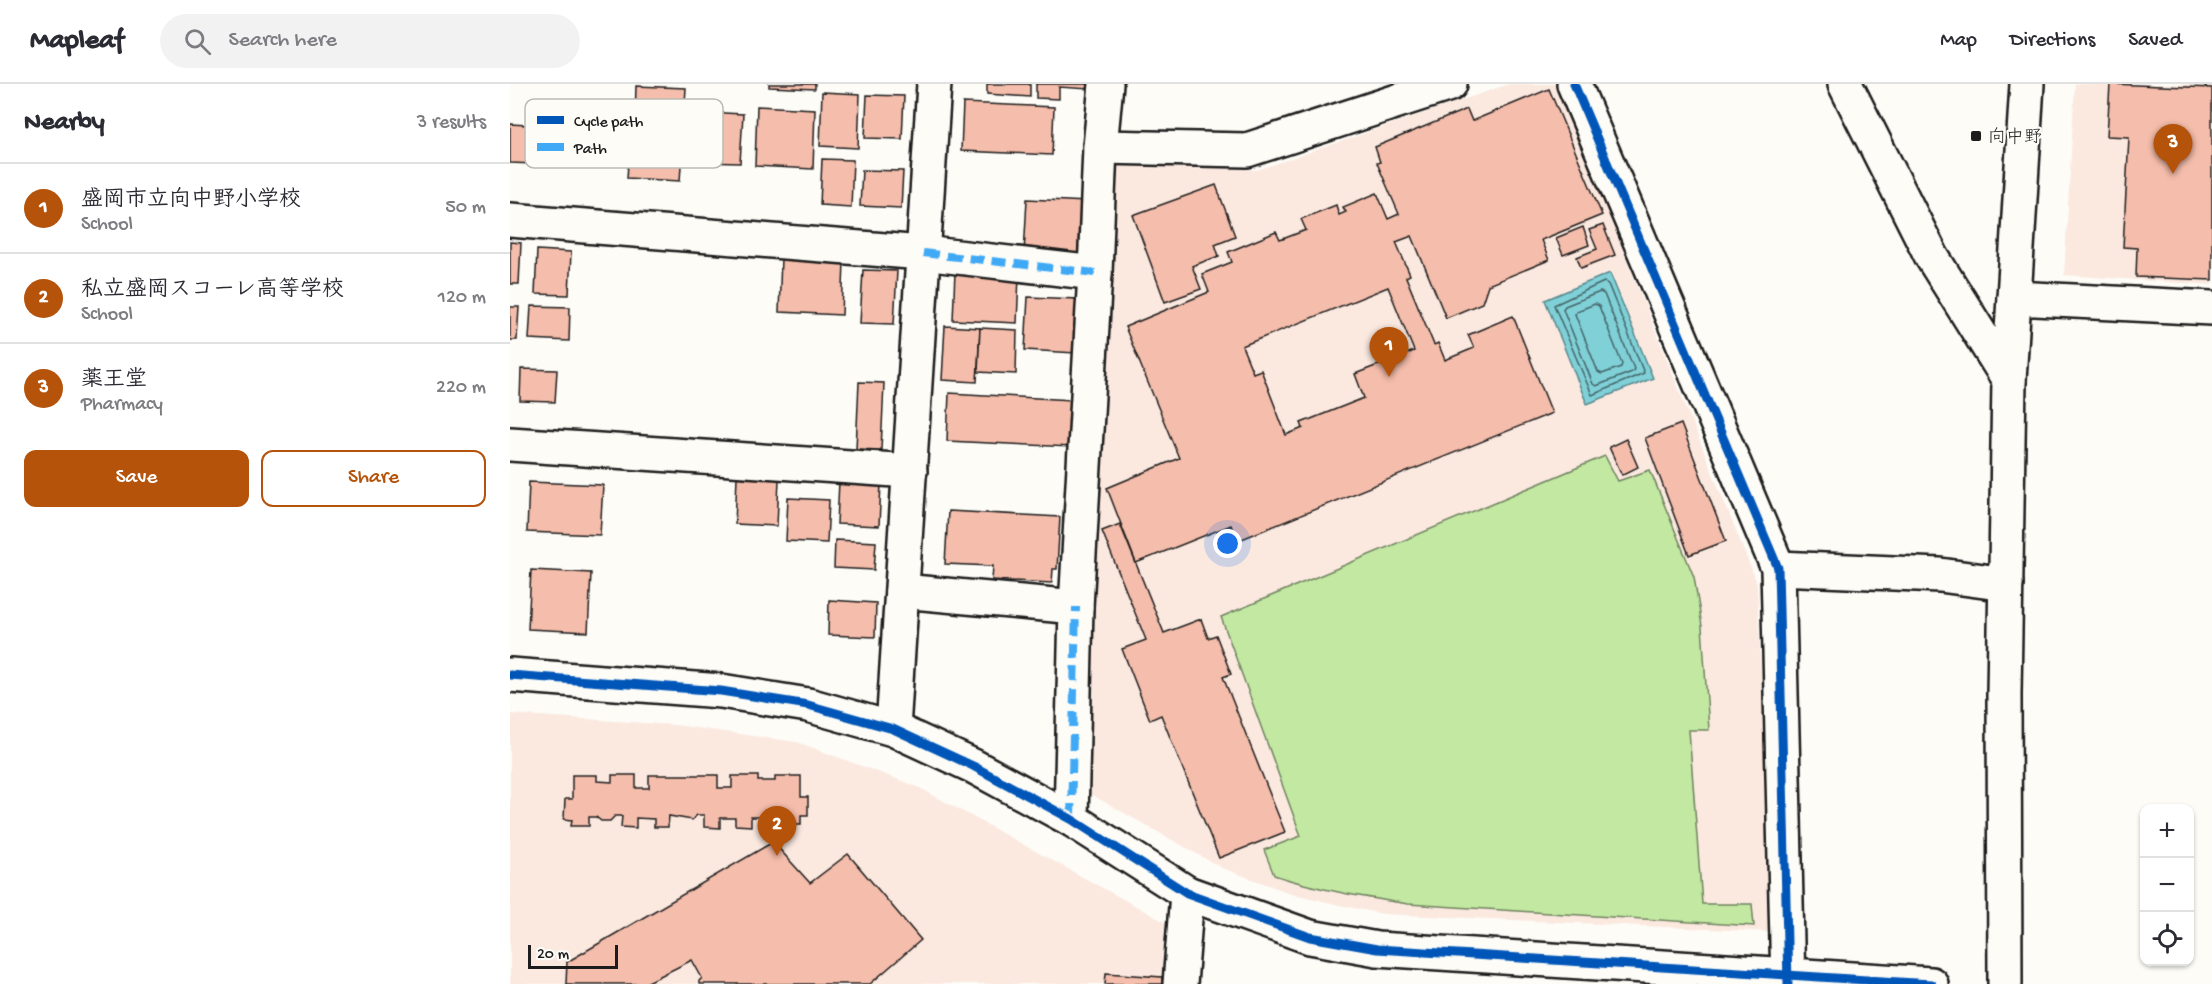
<!DOCTYPE html>
<meta charset="utf-8">
<style>
body{margin:0;font-family:"Gochi Hand","Klee One",sans-serif;background:#f2f2f3;color:#2b2b33}
.controls{position:absolute;right:18px;bottom:18px;display:grid;overflow:hidden;border-radius:12px;box-shadow:0 2px 4px #0004}
.controls button{width:54px;height:54px;display:grid;place-items:center;padding:0;border:0;border-bottom:2px solid #e1e1e2;background:#fff;color:#2b2b33;font:30px sans-serif}
.scale{position:absolute;left:18px;bottom:15px;width:90px;box-sizing:border-box;padding-left:6px;border:3px solid #1c1c1c;border-top:0;font-size:16px;line-height:21px;white-space:nowrap;color:#1c1c1c;-webkit-text-stroke:4px #fdfcf7;paint-order:stroke}
.you{position:absolute;left:718px;top:460px;width:21px;height:21px;margin:-15px;border:4px solid #fff;border-radius:50%;background:#1a73e8;box-shadow:0 0 0 9px #1a73e833}
.badge{display:grid;place-items:center;width:39px;height:39px;border-radius:50%;background:#b45309;color:#fff;font-size:20px;font-weight:700}
.pin{position:absolute;translate:-50% -50px;filter:drop-shadow(0 2px 3px #0008)}
.pin::after{content:'';position:absolute;top:32px;width:21px;height:18px;background:inherit;clip-path:polygon(0 0,100% 0,50% 100%)}
.list{margin:0;padding:0;list-style:none}
h2{display:flex;justify-content:space-between;align-items:center;height:78px;margin:0;padding:0 24px;font-size:26px}
h2 small{font-size:20px;font-weight:400;color:#7c7c81}
.list li{display:grid;grid-template-columns:39px 1fr auto;gap:18px;align-items:center;box-sizing:border-box;height:90px;padding:0 24px;border-top:2px solid #e1e1e2}
.list b{display:block;font-size:22px;white-space:nowrap}
.list p{margin:0;font-size:20px;white-space:nowrap;color:#7c7c81}
.list em{font-size:20px;font-style:normal;color:#7c7c81}
.actions{display:flex;gap:12px;padding:18px 24px}
.actions a{flex:1;padding:14px 0;border:2px solid #b45309;border-radius:12px;text-align:center;font-size:21px;color:#b45309}
.actions .main{background:#b45309;color:#fff}
.icon{flex:none;width:33px;height:33px;fill:none;stroke:currentColor;stroke-width:2;stroke-linecap:round;stroke-linejoin:round}
.map{position:relative;flex:none;width:1702px;height:900px;overflow:hidden}
header{display:flex;align-items:center;gap:36px;box-sizing:border-box;height:84px;padding:0 30px;background:#fff;border-bottom:2px solid #e1e1e2}
header strong{font-size:28px}
nav{display:flex;gap:33px;margin-inline-start:auto;font-size:21px}
.search{width:420px;height:54px;background:#f2f2f3;display:flex;align-items:center;gap:15px;box-sizing:border-box;padding:0 21px;border-radius:33px;color:#7c7c81;font-size:22px}
main{display:flex}
aside{flex:1;background:#fff}
.map>svg:first-child{display:block}
.built{fill:#fbe9e0}
.green{fill:#c2e8a2;stroke:#6f825f;stroke-width:1.5}
.water{fill:#7fd0d7;stroke:#57888c;stroke-width:1.5}
.lines{fill:none;stroke-linecap:round;stroke-linejoin:round}
.shore{stroke:#446467;stroke-width:1.5}
.building{fill:#f5bdab;stroke:#1c1c1c;stroke-width:1.5;fill-rule:evenodd}
.minor-casing{stroke:#1c1c1c;stroke-width:38}
.minor{stroke:#fdfcf7;stroke-width:33}
.quiet{stroke:#3fa9f5;stroke-width:8;stroke-dasharray:15 8;stroke-linecap:butt}
.cycleway-casing{stroke:#fdfcf7;stroke-width:13}
.cycleway{stroke:#0057b8;stroke-width:9}
.poi-dot{fill:#1c1c1c;stroke:#fdfcf7;stroke-width:2}
.labels{text-anchor:middle;stroke-width:4.5;stroke-linejoin:round;paint-order:stroke}
.poi-label{font-size:18px;fill:#1c1c1c;stroke:#fdfcf7;text-anchor:start}
.key{fill:#fdfcf7;stroke:#bab9b5;stroke-width:1.5}
.key-label{font-size:16px;fill:#1c1c1c}
</style>
<header>
<strong>Mapleaf</strong>
<div class="search"><svg class="icon" aria-label="search" viewBox="0 0 24 24"><circle cx="10" cy="10" r="6"/><path d="M15 15l6 6"/></svg>Search here</div>
<nav><a>Map</a><a>Directions</a><a>Saved</a></nav>
</header>
<main>
<aside>
<h2>Nearby<small>3 results</small></h2>
<ul class="list">
<li><span class="badge">1</span><div><b>盛岡市立向中野小学校</b><p>School</p></div><em>50 m</em></li>
<li><span class="badge">2</span><div><b>私立盛岡スコーレ高等学校</b><p>School</p></div><em>120 m</em></li>
<li><span class="badge">3</span><div><b>薬王堂</b><p>Pharmacy</p></div><em>220 m</em></li>
</ul>
<div class="actions"><a class="main">Save</a><a>Share</a></div>
</aside>
<div class="map">
<svg width="1702" height="900" viewBox="0 0 1702 900">
<rect width="100%" height="100%" fill="#fdfcf7"/>
<filter id="ink" filterUnits="userSpaceOnUse"><feTurbulence type="fractalNoise" baseFrequency=".0167" numOctaves="2"/><feDisplacementMap in="SourceGraphic" scale="12" xChannelSelector="R" yChannelSelector="G"/><feConvolveMatrix kernelMatrix="1 2 1 2 8 2 1 2 1" color-interpolation-filters="sRGB"/></filter>
<g filter="url(#ink)">
<g class="built">
<polygon points="999,0 1046,0 1247,499 1262,848 873,830 829,821 780,809 712,784 573,706 606,75 747,86"/>
<polygon points="1565,0 1702,0 1702,201 1554,191"/>
<polygon points="0,630 165,641 287,658 408,703 662,842 658,900 0,900"/>
</g>
<path class="green" d="M1095,372l13,25 32,-11 44,107 8,49 7,104h-20l13,174h50l2,22 -346,-22c-45,-7 -90,-14 -134,-29l-10,-25 37,-14 -80,-219z"/>
<polygon class="water" points="1100,189 1143,294 1077,320 1035,216"/>
<g class="lines">
<g class="shore">
<polygon points="1094,198 1098,200 1134,289 1082,311 1044,221"/>
<polygon points="1090,208 1094,210 1124,285 1122,288 1086,302 1083,300 1053,225 1055,222"/>
<polygon points="1085,220 1089,222 1112,280 1111,283 1092,290 1088,288 1065,230 1067,227"/>
</g>
</g>
<g class="building">
<polygon points="259,0 305,0 305,5 259,3"/>
<polygon points="477,0 520,0 520,13 477,10"/>
<polygon points="526,0 579,0 579,5 549,3 549,15 526,14"/>
<polygon points="1600,0 1702,4 1702,196 1626,193 1627,164 1613,163 1619,53 1597,52"/>
<polygon points="126,2 176,4 174,36 125,34"/>
<path d="M1039,5l53,126 -61,25 8,20 -61,25 -6,18 -36,15 -34,-82 -16,6 14,33 -4,2 28,68 4,-2 7,17 29,-12 -6,-13 45,-19 39,97 -315,128 -6,-16 -95,38 -29,-75 72,-30 -54,-131 84,-35 -7,-18 30,-12 -4,-10 48,-20 4,8 26,-10 -5,-11 35,-14 3,10 7,-3 -3,-5 34,-14 11,26 11,-5 -22,-51 3,-1 -5,-15 92,-38 5,12zM878,203l26,64 -59,23 9,24 -63,25 2,5 -17,7 -25,-65 -8,3 -11,-27z"/>
<polygon points="312,8 350,10 348,64 310,62"/>
<polygon points="357,11 394,12 392,55 355,54"/>
<polygon points="453,19 544,23 542,71 451,67"/>
<polygon points="247,22 305,25 303,85 245,82"/>
<polygon points="194,28 233,30 230,79 191,78"/>
<polygon points="0,40 54,43 52,81 0,79"/>
<polygon points="119,65 172,67 170,97 117,94"/>
<polygon points="312,75 343,76 341,123 310,121"/>
<polygon points="352,86 393,87 391,124 350,122"/>
<polygon points="706,101 725,152 705,160 709,172 682,182 691,205 655,218 623,131"/>
<polygon points="517,115 577,118 574,173 514,170"/>
<polygon points="1093,141 1105,171 1071,184 1067,173 1087,165 1079,146"/>
<polygon points="1073,143 1079,161 1053,171 1046,154"/>
<polygon points="0,158 11,159 9,200 0,200"/>
<polygon points="27,166 61,168 59,211 25,210"/>
<polygon points="271,174 334,177 332,231 269,228"/>
<polygon points="353,186 387,187 384,240 350,239"/>
<polygon points="445,188 509,191 507,239 443,236"/>
<polygon points="518,213 568,215 566,269 515,266"/>
<polygon points="21,222 60,223 59,257 19,255"/>
<polygon points="0,223 9,223 7,256 0,256"/>
<polygon points="435,242 470,244 467,298 432,296"/>
<polygon points="470,244 507,246 506,290 468,288"/>
<polygon points="11,285 47,286 45,318 10,317"/>
<polygon points="349,298 374,299 371,366 346,365"/>
<polygon points="439,309 563,316 561,363 437,357"/>
<polygon points="1171,340 1216,457 1179,471 1135,354"/>
<polygon points="1116,355 1128,383 1112,391 1099,363"/>
<polygon points="227,393 269,395 267,442 225,440"/>
<polygon points="329,397 371,399 369,442 327,440"/>
<polygon points="19,398 93,401 90,451 17,448"/>
<polygon points="278,414 319,416 317,459 276,457"/>
<polygon points="438,427 550,433 547,485 543,485 542,499 482,496 483,482 435,480"/>
<polygon points="610,440 654,549 691,535 698,554 706,551 721,590 713,593 775,748 709,774 651,631 640,636 612,565 636,556 592,447"/>
<polygon points="325,456 366,458 364,486 324,484"/>
<polygon points="21,486 81,489 78,548 18,545"/>
<polygon points="319,516 366,519 365,553 318,551"/>
<polygon points="62,691 87,691 87,697 102,698 102,691 126,691 126,704 139,704 139,691 208,691 208,704 222,704 222,692 248,692 248,697 265,697 265,692 291,692 291,713 298,713 298,731 291,731 291,740 273,740 273,731 266,731 263,736 252,736 250,733 241,733 241,742 225,741 225,734 210,734 210,744 194,743 194,731 187,731 182,736 159,732 158,743 144,743 144,735 126,734 126,744 111,743 112,732 105,732 100,737 91,737 86,733 79,733 79,742 61,742 62,736 54,735 55,715 62,715"/>
<polygon points="263,758 300,799 338,770 411,856 360,900 189,900 189,897 192,894 182,876 134,900 56,900 57,878"/>
<polygon points="596,889 652,893 652,900 595,900"/>
</g>
<g class="lines">
<defs>
<g id="minor">
<polyline points="1064,0 1268,484 1278,900"/>
<polyline points="1335,0 1422,173 1499,296"/>
<polyline points="590,63 737,66 940,0"/>
<polyline points="0,136 413,169 585,189"/>
<polyline points="1504,214 1702,224"/>
<polyline points="0,360 400,387"/>
<polyline points="1268,484 1430,491 1496,500"/>
<polyline points="392,507 566,523 585,189 590,63 596,0"/>
<polyline points="0,591 211,607 298,621 383,645 463,682 561,735 677,809 800,853 867,865 1421,900"/>
<polyline points="383,645 424,0"/>
<polyline points="561,735 566,523"/>
<polyline points="670,900 677,809"/>
<polyline points="1495,900 1494,610 1499,296 1517,0"/>
</g>
</defs>
<use href="#minor" class="minor-casing"/>
<use href="#minor" class="minor"/>
<g class="quiet">
<polyline points="413,169 585,189"/>
<polyline points="561,735 566,523"/>
</g>
<defs>
<g id="cycleway">
<polyline points="1064,0 1268,484 1278,900"/>
<polyline points="0,591 211,607 298,621 383,645 463,682 561,735 677,809 800,853 867,865 1421,900"/>
</g>
</defs>
<use href="#cycleway" class="cycleway-casing"/>
<use href="#cycleway" class="cycleway"/>
</g>
</g>
<rect class="poi-dot" x="1460" y="46" width="12" height="12" rx="3"/>
<g class="labels">
<g class="poi-label">
<text x="1478" y="58">向中野</text>
</g>
</g>
<rect x="15" y="15" width="198" height="69" rx="9" class="key"/>
<rect x="27" y="32" width="27" height="8" fill="#0057b8"/>
<rect x="27" y="59" width="27" height="8" fill="#3fa9f5"/>
<g class="key-label">
<text x="64" y="42">Cycle path</text>
<text x="64" y="69">Path</text>
</g>
</svg>
<div class="controls">
<button>+</button>
<button>−</button>
<button><svg class="icon" aria-label="locate" viewBox="0 0 24 24"><circle cx="12" cy="12" r="6"/><path d="M12 2v4M12 18v4M2 12h4M18 12h4"/></svg></button>
</div>
<div class="scale">20 m</div>
<div class="you"></div>
<div class="pin badge" style="left:879px;top:293px">1</div>
<div class="pin badge" style="left:267px;top:772px">2</div>
<div class="pin badge" style="left:1663px;top:90px">3</div>
</div>
</main>
